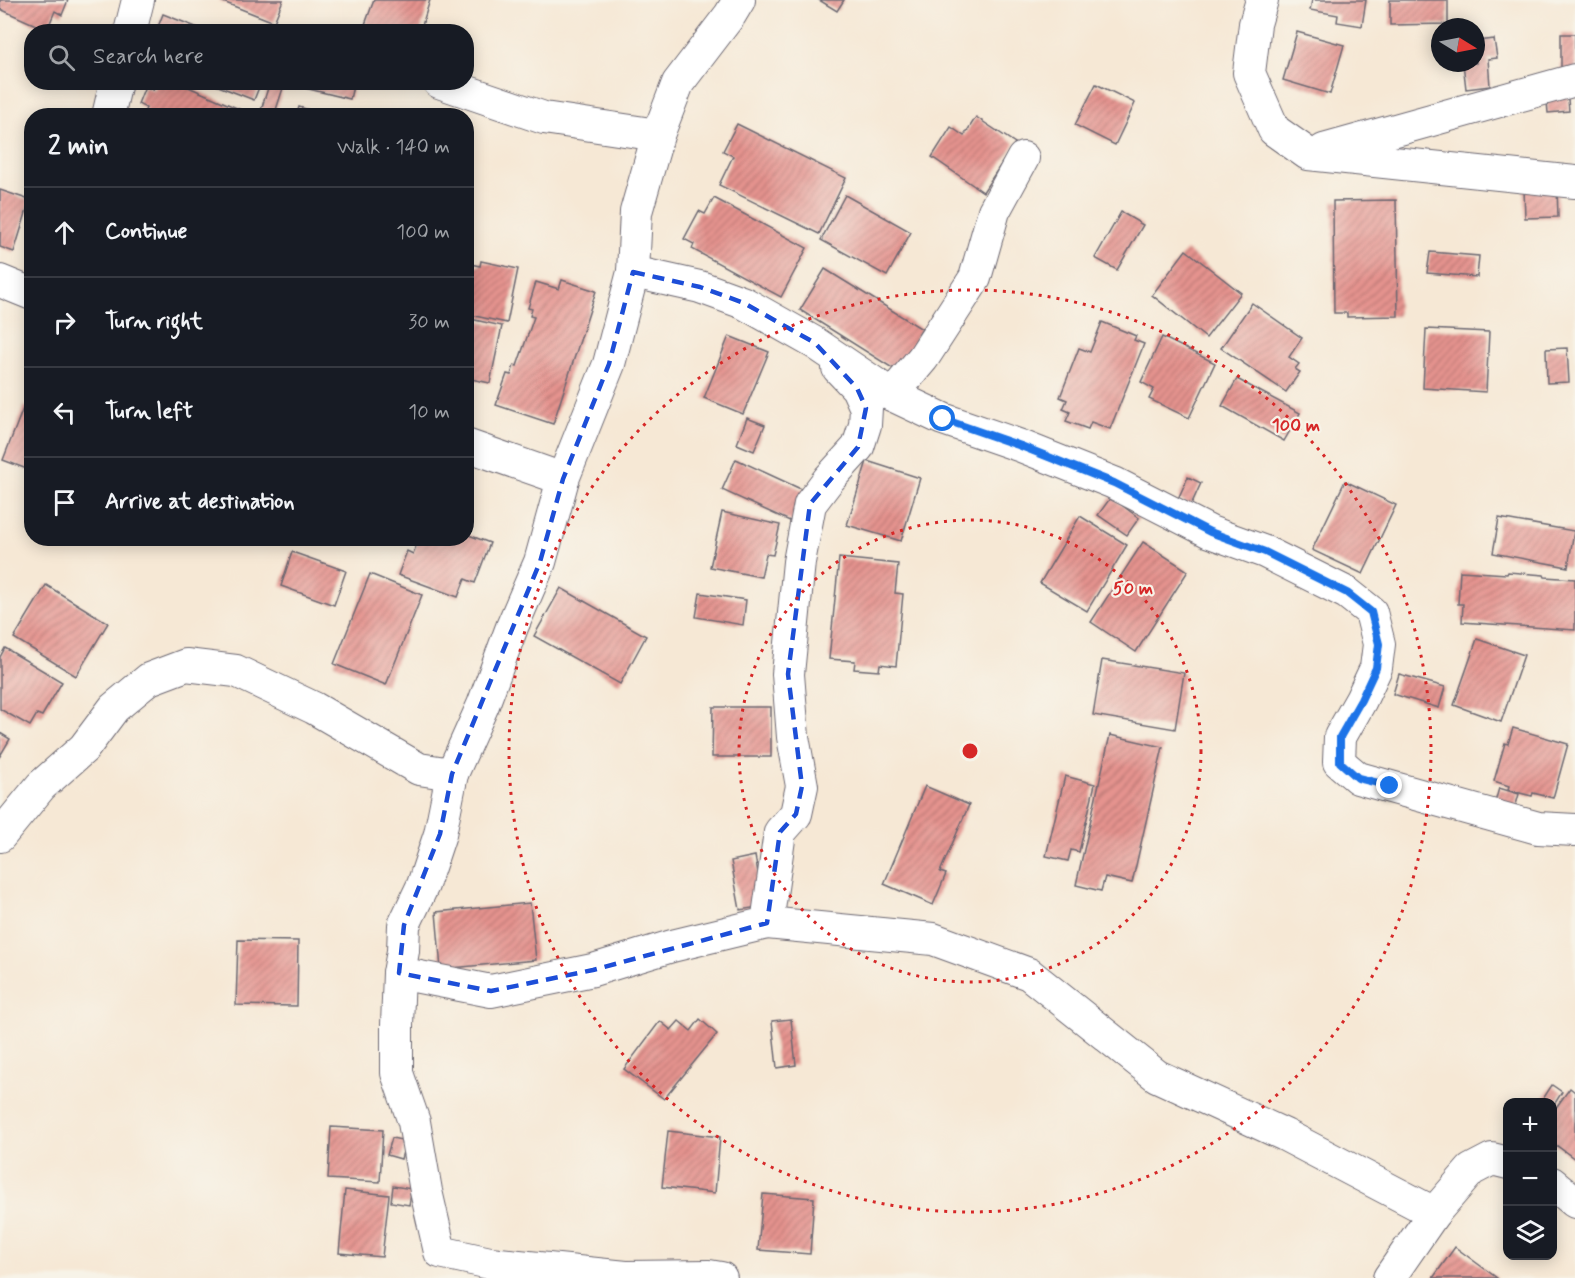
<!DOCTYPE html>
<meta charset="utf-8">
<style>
body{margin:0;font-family:Mynerve,sans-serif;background:#242831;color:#f1f3f6}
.controls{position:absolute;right:18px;bottom:18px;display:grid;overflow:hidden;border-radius:12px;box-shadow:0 3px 15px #0003}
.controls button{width:54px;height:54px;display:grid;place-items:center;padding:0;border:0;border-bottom:2px solid #363941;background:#171b24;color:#f1f3f6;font:30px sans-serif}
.compass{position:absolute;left:1431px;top:18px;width:54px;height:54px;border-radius:50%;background:#171b24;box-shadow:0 3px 15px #0003;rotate:100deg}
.stop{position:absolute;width:18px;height:18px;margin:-14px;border:4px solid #1a73e8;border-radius:50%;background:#fff}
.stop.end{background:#1a73e8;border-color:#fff;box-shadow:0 2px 6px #0008}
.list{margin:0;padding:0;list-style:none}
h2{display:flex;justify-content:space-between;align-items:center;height:78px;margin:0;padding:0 24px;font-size:26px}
h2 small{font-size:20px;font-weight:400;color:#9ea1a6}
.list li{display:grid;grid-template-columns:39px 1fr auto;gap:18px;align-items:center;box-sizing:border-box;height:90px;padding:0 24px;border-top:2px solid #363941}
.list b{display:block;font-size:22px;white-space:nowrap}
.list em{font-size:20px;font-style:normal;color:#9ea1a6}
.icon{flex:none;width:33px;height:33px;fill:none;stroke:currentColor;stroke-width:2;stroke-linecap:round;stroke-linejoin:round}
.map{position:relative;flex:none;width:1575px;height:1278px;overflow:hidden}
.search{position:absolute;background:#171b24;box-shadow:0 3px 15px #0003;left:24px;top:24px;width:450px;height:66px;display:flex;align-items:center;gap:15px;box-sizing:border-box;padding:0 21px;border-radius:24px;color:#9ea1a6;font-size:22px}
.panel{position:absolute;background:#171b24;box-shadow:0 3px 15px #0003;left:24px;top:108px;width:450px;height:438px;border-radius:24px}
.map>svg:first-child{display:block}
.building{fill:url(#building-hatch)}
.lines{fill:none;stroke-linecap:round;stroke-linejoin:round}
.street-casing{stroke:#6c6771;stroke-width:34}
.street{stroke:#fff;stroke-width:32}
.route{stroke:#1a73e8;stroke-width:8}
.marked{fill:none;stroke:#1d4ed8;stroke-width:4.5;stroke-dasharray:12 8;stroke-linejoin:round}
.ring{fill:none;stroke:#d62828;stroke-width:3;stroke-dasharray:3 6}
.centre{fill:#d62828;stroke:#f7f3e8;stroke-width:3}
.ring-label{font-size:18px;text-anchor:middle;font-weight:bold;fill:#d62828;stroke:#f7f3e8;stroke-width:4.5;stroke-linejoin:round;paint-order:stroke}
</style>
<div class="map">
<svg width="1575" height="1278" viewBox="0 0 1575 1278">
<defs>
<pattern id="building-hatch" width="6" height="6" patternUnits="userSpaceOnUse" patternTransform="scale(1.5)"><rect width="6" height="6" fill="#e5938e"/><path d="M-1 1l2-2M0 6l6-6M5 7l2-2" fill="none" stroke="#b97875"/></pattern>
</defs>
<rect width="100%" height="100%" fill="#f7f3e8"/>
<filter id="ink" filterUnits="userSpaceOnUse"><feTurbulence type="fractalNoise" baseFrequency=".0167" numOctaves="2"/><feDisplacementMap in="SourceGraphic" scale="12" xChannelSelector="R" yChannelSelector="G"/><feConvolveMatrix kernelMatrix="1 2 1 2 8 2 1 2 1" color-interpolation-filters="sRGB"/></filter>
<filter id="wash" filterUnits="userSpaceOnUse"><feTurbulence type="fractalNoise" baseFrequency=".008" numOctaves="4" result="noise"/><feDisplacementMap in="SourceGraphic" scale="24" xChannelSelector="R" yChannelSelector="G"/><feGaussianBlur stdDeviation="1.35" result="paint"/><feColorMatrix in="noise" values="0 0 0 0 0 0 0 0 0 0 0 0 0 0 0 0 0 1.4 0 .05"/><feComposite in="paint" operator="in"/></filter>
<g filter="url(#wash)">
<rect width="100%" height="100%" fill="#f6e8d5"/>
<g id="blocks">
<g class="building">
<polygon points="0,0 68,0 62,15 55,11 47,30 0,9"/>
<polygon points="218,0 283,0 274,22"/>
<polygon points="374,0 430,0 420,32 367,32 363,30"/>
<polygon points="819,0 844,0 837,11"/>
<polygon points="1312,0 1366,0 1362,26 1337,22 1338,15 1310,10"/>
<polygon points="1390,0 1448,0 1448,24 1390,25"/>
<polygon points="163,14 206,31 206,32 156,32"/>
<polygon points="1297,32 1344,45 1330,94 1283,80"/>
<rect x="1561" y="34" width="14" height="52"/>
<polygon points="1494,39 1497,58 1488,59 1490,86 1466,89 1463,63 1476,63 1476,41"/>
<polygon points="157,82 177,82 255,116 143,116 146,108 138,104 145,86 153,90"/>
<polygon points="208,82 261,82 254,100"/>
<polygon points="270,82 285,82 274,116 269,116 260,113"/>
<polygon points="288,82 354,82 350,99 288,84"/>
<polygon points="1096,84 1135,103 1115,145 1075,125"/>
<polygon points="1567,88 1569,111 1548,113 1546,90"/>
<polygon points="299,107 319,113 318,116 296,116"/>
<polygon points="976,117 1015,143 983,192 932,157 951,127 964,136"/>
<polygon points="737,124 846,178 819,234 719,185 733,156 723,151"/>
<polygon points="1557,187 1558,217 1525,218 1524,188"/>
<polygon points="0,190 30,200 14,252 0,247"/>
<polygon points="845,195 911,232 887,276 821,240"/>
<polygon points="714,198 807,248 781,297 692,249 694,244 684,239 699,211 705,214"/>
<polygon points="1396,200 1398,316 1347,317 1347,313 1334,313 1333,201"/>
<polygon points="1121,212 1143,225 1117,270 1095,258"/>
<polygon points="1186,250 1241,293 1206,338 1152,295"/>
<polygon points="1430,252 1479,256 1477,277 1427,273"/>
<polygon points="481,261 518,269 507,323 466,314 466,263 480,266"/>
<polygon points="825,269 922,329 897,371 800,310"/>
<polygon points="562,280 596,291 553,424 496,405 507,374 511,375 514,365 517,366 534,317 530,316 532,309 528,308 536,282 559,289"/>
<polygon points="1252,303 1302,338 1289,357 1299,364 1295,369 1300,372 1286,392 1221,348"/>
<polygon points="466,318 502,326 490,383 466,378"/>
<polygon points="1102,322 1136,336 1134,340 1144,344 1110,429 1091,422 1088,429 1066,421 1070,412 1063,409 1067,400 1060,397 1079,348 1090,352"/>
<polygon points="1426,329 1489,332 1486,392 1423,388"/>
<polygon points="729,336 769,352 743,414 704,398"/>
<polygon points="1162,337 1215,363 1189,418 1149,399 1154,389 1141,382"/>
<polygon points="1567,348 1569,382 1547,383 1546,349"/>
<polygon points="1237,379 1300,413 1284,441 1222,406"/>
<polygon points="24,406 32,409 32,471 3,460"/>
<polygon points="747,418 765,425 754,451 737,444"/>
<polygon points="736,459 805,491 792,522 722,490"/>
<polygon points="867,461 920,478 901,541 847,525"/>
<polygon points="1188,477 1201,483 1191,505 1178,499"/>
<polygon points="1345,481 1396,505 1363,574 1312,550"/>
<polygon points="1111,497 1139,518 1127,535 1098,515"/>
<polygon points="722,512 780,525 773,555 766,554 761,577 710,567"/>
<polygon points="1080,516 1127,545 1087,611 1040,583"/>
<polygon points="1499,518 1574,531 1568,567 1493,553"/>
<polygon points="466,534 490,543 475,583 465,579 458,597 398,575 407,551 413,554 419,538 466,538"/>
<polygon points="1143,542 1188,571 1136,652 1091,622"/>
<polygon points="292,552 346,571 334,605 281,586"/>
<polygon points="839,558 898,564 895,593 903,594 896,666 880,664 879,671 854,669 855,661 829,659"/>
<polygon points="1460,571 1507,574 1508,572 1544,575 1545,577 1575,579 1575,630 1462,622 1463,604 1458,604"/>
<polygon points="370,574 422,595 386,685 334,664"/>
<polygon points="46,585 108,623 76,676 14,638"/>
<polygon points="561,588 646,636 620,684 534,636"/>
<polygon points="700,593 746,600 743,625 696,617"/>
<polygon points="1477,639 1524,655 1501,722 1454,705"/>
<polygon points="5,648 62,682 42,716 37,714 30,726 0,709 0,657"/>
<polygon points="1102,660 1184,673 1175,729 1093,715"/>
<polygon points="1399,674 1445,687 1439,708 1393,694"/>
<polygon points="713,707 771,707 771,757 712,757"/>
<polygon points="1513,728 1568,744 1553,798 1533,793 1532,796 1508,790 1509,786 1494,781 1505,743 1508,744"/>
<polygon points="0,733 10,739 0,756"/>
<polygon points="1110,735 1163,747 1132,883 1105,877 1101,891 1076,885"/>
<polygon points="1065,776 1095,784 1079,852 1071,850 1068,861 1046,856"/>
<polygon points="925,786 969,805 940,872 946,874 933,905 884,884"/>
<polygon points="1499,788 1519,794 1514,812 1494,806"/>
<polygon points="755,856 764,906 740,910 731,861"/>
<polygon points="530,903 536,960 441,969 436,912"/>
<polygon points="238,940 298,941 297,1006 236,1005"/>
<polygon points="700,1019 717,1034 664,1099 624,1069 660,1021 671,1030 679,1021 691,1031"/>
<polygon points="791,1019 796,1065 777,1068 772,1021"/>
<polygon points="1552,1085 1562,1092 1552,1108 1552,1102 1541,1102"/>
<polygon points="1570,1088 1575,1092 1575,1159 1552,1142 1552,1113"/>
<polygon points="331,1127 383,1130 380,1182 328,1179"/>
<polygon points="668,1131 720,1137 715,1193 662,1187"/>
<polygon points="392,1138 406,1141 401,1159 387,1155"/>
<polygon points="393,1186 412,1189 409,1205 391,1202"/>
<polygon points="345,1190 389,1195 382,1257 339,1253"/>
<polygon points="763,1194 814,1198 810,1254 758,1250"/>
<polygon points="1455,1247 1497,1278 1433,1278"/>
</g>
</g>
</g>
<g filter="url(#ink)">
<use href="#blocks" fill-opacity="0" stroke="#6c6771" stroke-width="1.5"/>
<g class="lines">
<defs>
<g id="street">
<polyline points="1262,0 1255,24 1249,73 1274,130 1308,154 1575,182"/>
<polyline points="130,32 138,0"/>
<polyline points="439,82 544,118 658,135"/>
<polyline points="108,116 116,82"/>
<polyline points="1324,150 1575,80"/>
<polyline points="633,272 700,287 744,303 815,343 892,395 943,419 1021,446 1114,483 1210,532 1265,552 1347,593 1371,612 1379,644 1376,668 1361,700 1340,737 1339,762 1358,778 1538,828 1575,830"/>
<polyline points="0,281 32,294"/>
<polyline points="892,395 923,358 975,278 994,211 1023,158"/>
<polyline points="466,445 563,479"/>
<polyline points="452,774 440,834 423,885 404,925 403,951 399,973 397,1025 397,1073 414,1122 426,1191 440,1252 490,1263 626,1277 709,1276 721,1278"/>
<polyline points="0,836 41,786 84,748 114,708 149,679 186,665 236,671 314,708 419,769 452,774 483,705 512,627 540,562 563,479 609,364 633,272 636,212 658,135 678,83 730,15 739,0"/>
<polyline points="767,923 933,939 1029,974 1157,1076 1285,1135 1434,1213"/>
<polyline points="399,973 491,991 593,970 672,946 767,923 780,832 796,814 802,786 793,737 788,674 799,562 810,504 829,479 858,447 865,425 866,408 857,388 838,368"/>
<polyline points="1552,1183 1575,1202"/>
<polyline points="1389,1278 1434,1213 1471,1170 1492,1159 1508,1163"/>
</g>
</defs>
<use href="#street" class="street-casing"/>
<use href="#street" class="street"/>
</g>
</g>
<g class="lines" filter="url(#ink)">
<polyline class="route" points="943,419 1021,446 1114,483 1210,532 1265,552 1347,593 1371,612 1379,644 1376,668 1361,700 1340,737 1340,762 1358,778 1390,786"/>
</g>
<path class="marked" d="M633,272l67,15 44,16 71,40 42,45 9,20 -8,39 -48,57 -22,170 14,112 -6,28 -16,18 -13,91 -174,47 -102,21 -92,-18 5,-48 36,-91 12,-60 88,-212 23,-83 46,-115z"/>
<g class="ring">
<circle cx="970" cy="751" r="231"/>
<circle cx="970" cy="751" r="461"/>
</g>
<circle cx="970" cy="751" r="9" class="centre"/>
<g class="ring-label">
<text x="1296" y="431">100 m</text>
<text x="1133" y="594">50 m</text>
</g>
</svg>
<div class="controls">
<button>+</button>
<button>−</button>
<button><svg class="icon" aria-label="layers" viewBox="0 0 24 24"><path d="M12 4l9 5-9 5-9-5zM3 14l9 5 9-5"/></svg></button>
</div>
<svg class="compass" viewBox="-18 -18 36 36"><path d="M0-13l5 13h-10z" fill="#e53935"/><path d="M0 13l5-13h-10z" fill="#9ea1a6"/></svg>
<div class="stop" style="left:943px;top:419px"></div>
<div class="stop end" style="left:1390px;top:786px"></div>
<div class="search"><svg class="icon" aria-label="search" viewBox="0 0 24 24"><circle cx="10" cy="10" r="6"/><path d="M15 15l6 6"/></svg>Search here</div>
<section class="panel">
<h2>2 min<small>Walk · 140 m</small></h2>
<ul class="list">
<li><svg class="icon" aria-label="ahead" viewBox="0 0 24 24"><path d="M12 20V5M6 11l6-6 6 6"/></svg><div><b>Continue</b></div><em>100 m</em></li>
<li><svg class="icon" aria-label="right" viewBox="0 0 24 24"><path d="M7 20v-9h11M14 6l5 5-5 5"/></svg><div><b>Turn right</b></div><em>30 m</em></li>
<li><svg class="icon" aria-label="left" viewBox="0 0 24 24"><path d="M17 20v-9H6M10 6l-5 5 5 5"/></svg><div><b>Turn left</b></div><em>10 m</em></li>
<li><svg class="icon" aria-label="arrive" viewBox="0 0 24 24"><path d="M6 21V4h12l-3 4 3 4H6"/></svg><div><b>Arrive at destination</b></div></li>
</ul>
</section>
</div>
